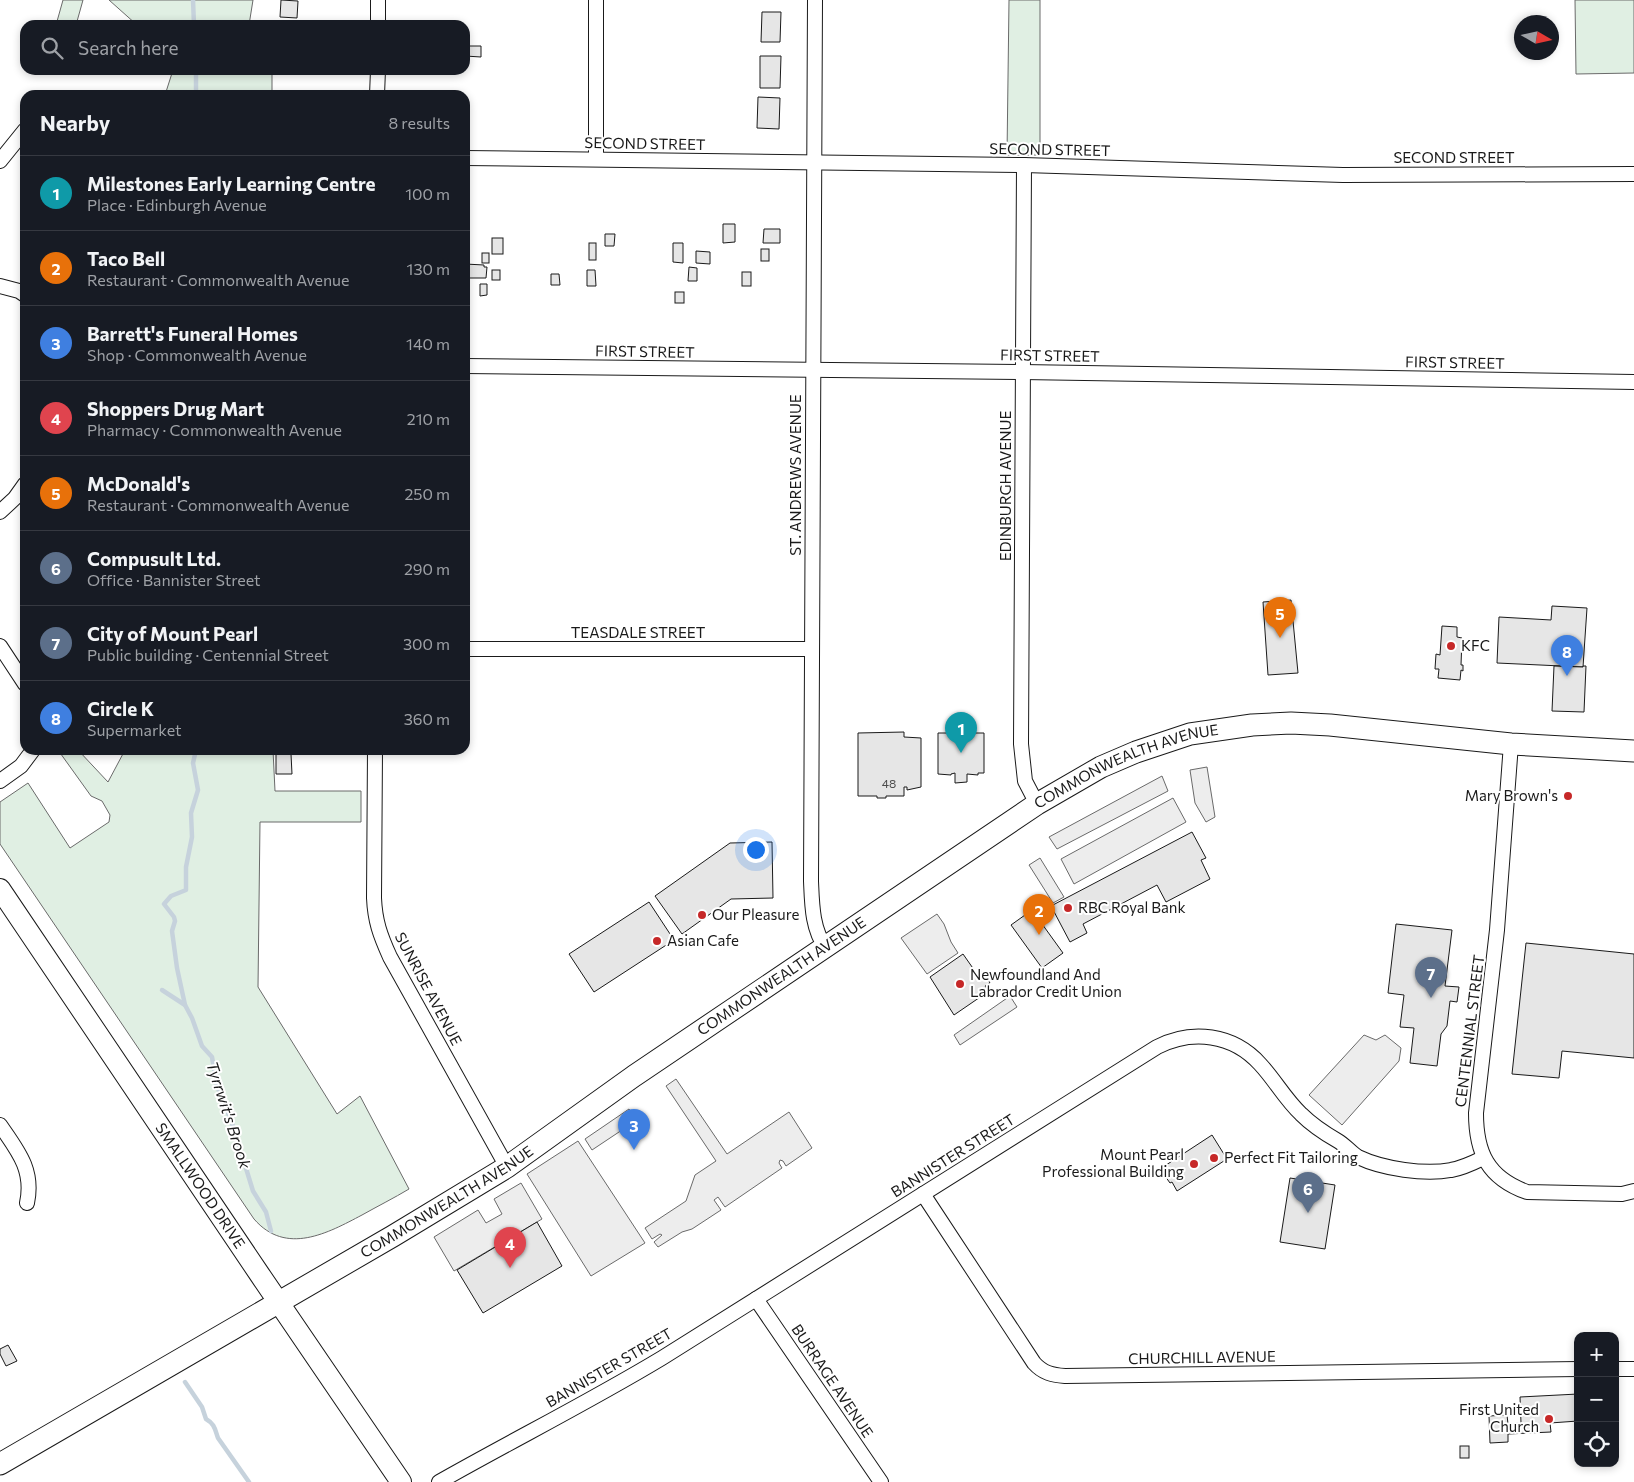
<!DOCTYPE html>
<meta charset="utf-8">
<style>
body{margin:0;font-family:Commissioner,sans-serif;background:#20242c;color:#f1f3f6}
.controls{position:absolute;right:15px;bottom:15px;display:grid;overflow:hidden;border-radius:10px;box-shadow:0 2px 8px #0003}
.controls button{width:45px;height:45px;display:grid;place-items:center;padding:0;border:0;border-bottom:1px solid #363941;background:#171b24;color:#f1f3f6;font:25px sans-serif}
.compass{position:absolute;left:1514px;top:15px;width:45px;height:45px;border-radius:50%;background:#171b24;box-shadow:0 2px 8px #0003;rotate:99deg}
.you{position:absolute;left:755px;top:849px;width:18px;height:18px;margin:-12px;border:4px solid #fff;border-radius:50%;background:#1a73e8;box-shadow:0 0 0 8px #1a73e833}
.badge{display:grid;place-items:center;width:32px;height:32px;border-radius:50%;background:#c62828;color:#fff;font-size:16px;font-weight:700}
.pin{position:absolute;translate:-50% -41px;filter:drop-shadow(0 1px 2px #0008)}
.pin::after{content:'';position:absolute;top:26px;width:18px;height:15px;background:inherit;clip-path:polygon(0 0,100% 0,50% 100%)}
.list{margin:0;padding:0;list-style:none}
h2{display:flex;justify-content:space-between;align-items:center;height:65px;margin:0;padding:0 20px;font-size:21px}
h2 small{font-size:16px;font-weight:400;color:#9ea1a6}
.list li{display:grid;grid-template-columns:32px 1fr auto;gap:15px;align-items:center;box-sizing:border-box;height:75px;padding:0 20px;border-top:1px solid #363941}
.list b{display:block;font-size:19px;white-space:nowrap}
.list p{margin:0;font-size:16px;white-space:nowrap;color:#9ea1a6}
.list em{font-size:16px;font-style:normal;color:#9ea1a6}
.icon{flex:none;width:28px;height:28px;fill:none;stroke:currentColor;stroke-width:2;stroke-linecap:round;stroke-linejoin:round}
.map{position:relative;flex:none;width:1634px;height:1482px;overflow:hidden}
.search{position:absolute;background:#171b24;box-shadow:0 2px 8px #0003;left:20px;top:20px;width:450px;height:55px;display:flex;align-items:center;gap:12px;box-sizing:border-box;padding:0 18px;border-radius:15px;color:#9ea1a6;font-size:19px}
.panel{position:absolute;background:#171b24;box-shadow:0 2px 8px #0003;left:20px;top:90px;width:450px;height:665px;border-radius:15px}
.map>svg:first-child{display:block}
.green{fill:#e0efe3;stroke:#6a6a6a}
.parking{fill:#ededed;stroke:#6a6a6a}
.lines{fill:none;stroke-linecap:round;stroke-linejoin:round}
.stream{stroke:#c6d2dc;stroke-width:4.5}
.building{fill:#e6e6e6;stroke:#1a1a1a}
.street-casing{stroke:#1a1a1a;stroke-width:16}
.secondary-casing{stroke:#1a1a1a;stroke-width:22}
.primary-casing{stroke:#1a1a1a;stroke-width:23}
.street{stroke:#fff;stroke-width:14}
.secondary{stroke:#fff;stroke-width:20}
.primary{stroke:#fff;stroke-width:21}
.poi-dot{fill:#c62828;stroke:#fff;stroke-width:2}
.labels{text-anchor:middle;stroke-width:4;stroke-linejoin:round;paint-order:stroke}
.number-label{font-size:12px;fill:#4d4d4d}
.street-label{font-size:15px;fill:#1a1a1a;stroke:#fff}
.poi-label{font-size:15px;fill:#1a1a1a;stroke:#fff;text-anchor:start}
.water-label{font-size:16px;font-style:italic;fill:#1a1a1a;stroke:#fff}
</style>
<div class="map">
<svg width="1634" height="1482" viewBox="0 0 1634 1482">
<rect width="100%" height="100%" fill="#fff"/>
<g class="green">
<polygon points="63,0 83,0 76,25 56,25"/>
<polygon points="109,0 253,0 249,25 137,25"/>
<polygon points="1009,0 1040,0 1040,155 1007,155"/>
<polygon points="1575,0 1634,0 1634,73 1576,74"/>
<polygon points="173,70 250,70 251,72 272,73 272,95 165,95"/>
<path d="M58,750h20l30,32 17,-32h148l2,41h86v31h-101l-2,165 79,127 23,-18 49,93c-15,9 -31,17 -47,26 -34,18 -76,41 -108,4l-254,-375v-42l28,-19 42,65 39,-26 1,-7 -8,-14 -11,-5z"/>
</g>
<g class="parking">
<polygon points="1207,767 1215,817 1206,822 1195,803 1190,770"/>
<polygon points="1162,776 1168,791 1057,849 1049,837"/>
<polygon points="1173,798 1186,822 1074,884 1061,859"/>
<polygon points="1040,858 1064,897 1053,903 1029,865"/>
<polygon points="937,914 944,924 951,942 958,953 927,974 901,938"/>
<polygon points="1010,996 1017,1007 960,1045 954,1035"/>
<polygon points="1364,1035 1376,1040 1385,1035 1401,1048 1399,1061 1342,1125 1309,1095"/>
<polygon points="676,1079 727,1154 789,1112 812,1148 786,1166 783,1161 780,1160 779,1163 782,1168 725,1207 718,1197 714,1200 721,1210 692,1229 682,1232 658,1247 654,1242 662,1235 660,1234 652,1239 645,1228 686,1201 695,1175 716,1161 666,1086"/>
<polygon points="629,1109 637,1120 592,1150 585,1139"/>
<polygon points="578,1141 645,1243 591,1276 527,1174"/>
<polygon points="521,1183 542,1219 454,1271 434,1237 478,1210 486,1223 502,1214 494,1199"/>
</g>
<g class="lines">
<g class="stream">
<polyline points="193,0 194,25"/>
<polyline points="196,95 196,70"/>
<polyline points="196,750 193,763 198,790 191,813 192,837 186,867 186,890 171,896 164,904 174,917 175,921 172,931 177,968 185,1005 192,1018 202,1046 212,1057 217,1086 232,1123 253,1191 266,1212 271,1231"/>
<polyline points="162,990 185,1005"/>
<path d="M185,1382l17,25 4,12c9,5 9,11 12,19l31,44"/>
</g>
</g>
<g class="building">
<polygon points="281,0 298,1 297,18 280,17"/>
<polygon points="762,12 781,12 780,42 761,42"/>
<polygon points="465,46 481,46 481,57 465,56"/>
<polygon points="760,56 781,56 780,88 760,88"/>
<polygon points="758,97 780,98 779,129 757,128"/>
<polygon points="723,224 735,224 735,242 723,243"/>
<polygon points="764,229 780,229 780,243 763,243"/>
<polygon points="605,234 615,234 614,246 605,246"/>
<rect x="492" y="238" width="11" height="16"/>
<rect x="589" y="243" width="7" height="17"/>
<polygon points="673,243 683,243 683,263 673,262"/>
<rect x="761" y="249" width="8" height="12"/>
<polygon points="696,251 710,252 710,264 696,263"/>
<rect x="482" y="253" width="7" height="10"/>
<polygon points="465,264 484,265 484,267 487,267 486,278 465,278"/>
<polygon points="689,267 697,268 697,281 688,281"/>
<rect x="492" y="270" width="8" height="10"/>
<polygon points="587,270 595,270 596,286 587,286"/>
<rect x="742" y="272" width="9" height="14"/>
<polygon points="551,274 559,274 560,285 551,285"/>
<polygon points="480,284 487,284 487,295 480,296"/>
<rect x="675" y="292" width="9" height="11"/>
<polygon points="1291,600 1298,673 1268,675 1263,602"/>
<polygon points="1552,606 1587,608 1583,667 1497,663 1499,617 1551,620"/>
<polygon points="1442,626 1457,627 1457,637 1462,638 1461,665 1463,665 1463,671 1461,670 1460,680 1438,678 1439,669 1435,669 1436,654 1440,655"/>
<polygon points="1554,666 1583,667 1583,666 1586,666 1584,712 1552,711"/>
<polygon points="904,732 904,737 921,738 921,787 907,790 907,787 904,787 904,796 886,796 886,798 877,798 877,796 858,796 858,733"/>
<polygon points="938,733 984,733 984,773 978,773 978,775 967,774 967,782 955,783 955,773 951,774 951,775 938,774"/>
<polygon points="276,754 291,754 292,774 276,774"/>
<polygon points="1192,832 1206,858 1201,860 1210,879 1166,902 1157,885 1083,924 1087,933 1070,942 1051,906"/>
<polygon points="772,842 773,898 731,899 682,934 655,896 730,843"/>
<polygon points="649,902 674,940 594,992 569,954"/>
<polygon points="1032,910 1063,953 1042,968 1011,925"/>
<polygon points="1396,924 1452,930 1445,986 1459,987 1457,1002 1450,1001 1447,1026 1441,1034 1437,1066 1410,1063 1414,1028 1400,1027 1404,995 1388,993"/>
<polygon points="1526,943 1634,954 1634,1058 1562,1051 1559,1078 1512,1074"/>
<polygon points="963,954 977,974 982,971 990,983 985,986 989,991 954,1015 930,977"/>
<polygon points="1212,1135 1227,1159 1177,1191 1172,1182 1170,1183 1160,1169"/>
<polygon points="1290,1178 1335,1185 1325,1249 1280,1242"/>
<polygon points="537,1222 562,1266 483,1313 457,1270"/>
<polygon points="8,1345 17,1361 6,1366 0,1354 0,1349"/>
<polygon points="1578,1394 1578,1421 1550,1423 1551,1432 1508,1434 1508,1442 1490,1443 1489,1416 1507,1415 1508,1424 1521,1423 1520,1397"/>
<rect x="1460" y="1446" width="9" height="12"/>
</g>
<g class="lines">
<defs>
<g id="street">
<polyline points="596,0 596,159"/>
<path d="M815,0l-4,881c1,23 1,48 15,67"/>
<polyline points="378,25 378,0"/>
<polyline points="377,95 378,70"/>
<polyline points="465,158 1024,165 1343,175 1634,174"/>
<polyline points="0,161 25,130"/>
<polyline points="1024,165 1021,744 1025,781 1037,804"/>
<polyline points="0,286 19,291 25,295"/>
<polyline points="465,366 1022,372 1634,382"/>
<polyline points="0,512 15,498 25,484"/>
<polyline points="0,646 25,684"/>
<polyline points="465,649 812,649"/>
<path d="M1511,744l-14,186 -21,183c0,40 12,65 51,79l95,2 12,-3"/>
<path d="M375,750l-1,148c1,23 6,37 16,59l117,210"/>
<polyline points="0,781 21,766 33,750"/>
<path d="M0,1125c18,26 34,45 27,78"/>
<path d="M923,1194l111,169c9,10 18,12 31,13l513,-7"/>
<polyline points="756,1299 881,1482"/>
<polyline points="1615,1369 1634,1369"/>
<path d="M439,1482c74,-42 150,-80 223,-124l495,-311c35,-18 76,-13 103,17 15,16 25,35 41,50 11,11 23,19 37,27 7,4 13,12 20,16 25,12 67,18 93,13 12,-2 22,-7 32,-12"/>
</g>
<g id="secondary">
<path id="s1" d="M0,889l260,386 141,207"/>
</g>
<g id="primary">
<path id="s2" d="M0,1464l393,-228 114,-69 127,-91 403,-272 64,-37 35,-15 54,-18 62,-9 39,-2 39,2 181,19 123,7"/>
</g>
</defs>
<use href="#street" class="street-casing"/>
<use href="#secondary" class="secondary-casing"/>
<use href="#primary" class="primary-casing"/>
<use href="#street" class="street"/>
<use href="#secondary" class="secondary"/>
<use href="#primary" class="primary"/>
</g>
<g class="poi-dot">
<circle cx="1451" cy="646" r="5"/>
<circle cx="1568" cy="796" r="5"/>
<circle cx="1068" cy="908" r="5"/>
<circle cx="702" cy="915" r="5"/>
<circle cx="657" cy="941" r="5"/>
<circle cx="960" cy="984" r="5"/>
<circle cx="1214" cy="1158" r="5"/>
<circle cx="1194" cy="1164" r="5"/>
<circle cx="1549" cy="1419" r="5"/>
</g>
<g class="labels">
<g class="number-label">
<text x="889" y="788">48</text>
</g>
<g class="street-label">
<text transform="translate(645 144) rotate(1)" y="5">SECOND STREET</text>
<text transform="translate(1050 150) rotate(1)" y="5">SECOND STREET</text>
<text x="1454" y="163">SECOND STREET</text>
<text transform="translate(645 352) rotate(1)" y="5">FIRST STREET</text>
<text transform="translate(1050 356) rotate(1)" y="5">FIRST STREET</text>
<text transform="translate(1455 363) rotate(1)" y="5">FIRST STREET</text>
<text transform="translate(796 475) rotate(-90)" y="5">ST. ANDREWS AVENUE</text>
<text transform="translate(1006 486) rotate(-90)" y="5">EDINBURGH AVENUE</text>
<text x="638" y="638">TEASDALE STREET</text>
<text dy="5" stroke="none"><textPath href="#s2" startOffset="1328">COMMONWEALTH AVENUE</textPath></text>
<text dy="5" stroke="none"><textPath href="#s2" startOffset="922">COMMONWEALTH AVENUE</textPath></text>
<text transform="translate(428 989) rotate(62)" y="5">SUNRISE AVENUE</text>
<text transform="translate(1470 1031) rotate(-83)" y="5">CENTENNIAL STREET</text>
<text transform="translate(953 1156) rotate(-32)" y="5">BANNISTER STREET</text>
<text dy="5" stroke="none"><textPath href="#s1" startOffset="358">SMALLWOOD DRIVE</textPath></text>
<text dy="5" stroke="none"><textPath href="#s2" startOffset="518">COMMONWEALTH AVENUE</textPath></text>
<text transform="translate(1202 1358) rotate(-1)" y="5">CHURCHILL AVENUE</text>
<text transform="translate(609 1368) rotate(-30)" y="5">BANNISTER STREET</text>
<text transform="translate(832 1381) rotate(56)" y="5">BURRAGE AVENUE</text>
</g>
<g class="poi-label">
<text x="1461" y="651">KFC</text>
<text x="1558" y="801" text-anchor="end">Mary Brown's</text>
<text x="1078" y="913">RBC Royal Bank</text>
<text x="712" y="920">Our Pleasure</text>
<text x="667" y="946">Asian Cafe</text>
<text x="970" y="980">Newfoundland And<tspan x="970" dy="17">Labrador Credit Union</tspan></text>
<text x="1184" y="1160" text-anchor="end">Mount Pearl<tspan x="1184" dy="17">Professional Building</tspan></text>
<text x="1224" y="1163">Perfect Fit Tailoring</text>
<text x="1539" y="1415" text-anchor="end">First United<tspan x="1539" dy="17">Church</tspan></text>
</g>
<g class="water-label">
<text transform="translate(229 1115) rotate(72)" y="6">Tyrrwit's Brook</text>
</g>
</g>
</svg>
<div class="controls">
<button>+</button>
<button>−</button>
<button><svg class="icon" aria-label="locate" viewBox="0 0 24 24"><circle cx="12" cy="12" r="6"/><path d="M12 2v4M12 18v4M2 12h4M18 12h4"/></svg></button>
</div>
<svg class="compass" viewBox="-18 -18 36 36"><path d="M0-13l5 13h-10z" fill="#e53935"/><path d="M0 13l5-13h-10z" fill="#9ea1a6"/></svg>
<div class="you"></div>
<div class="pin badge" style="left:961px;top:753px;background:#0f9aa8">1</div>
<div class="pin badge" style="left:1039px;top:935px;background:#e8710a">2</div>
<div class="pin badge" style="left:634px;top:1150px;background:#3f7fe0">3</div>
<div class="pin badge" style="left:510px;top:1268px;background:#e0444e">4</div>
<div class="pin badge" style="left:1280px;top:638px;background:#e8710a">5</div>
<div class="pin badge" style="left:1308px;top:1213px;background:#5c6f8a">6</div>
<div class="pin badge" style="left:1431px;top:998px;background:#5c6f8a">7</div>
<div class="pin badge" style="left:1567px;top:676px;background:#3f7fe0">8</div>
<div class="search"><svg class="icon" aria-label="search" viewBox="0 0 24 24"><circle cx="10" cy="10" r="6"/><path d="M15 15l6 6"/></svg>Search here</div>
<section class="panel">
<h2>Nearby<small>8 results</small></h2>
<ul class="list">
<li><span class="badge" style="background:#0f9aa8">1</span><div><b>Milestones Early Learning Centre</b><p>Place · Edinburgh Avenue</p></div><em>100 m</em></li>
<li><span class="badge" style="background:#e8710a">2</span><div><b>Taco Bell</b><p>Restaurant · Commonwealth Avenue</p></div><em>130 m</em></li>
<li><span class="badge" style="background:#3f7fe0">3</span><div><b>Barrett's Funeral Homes</b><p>Shop · Commonwealth Avenue</p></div><em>140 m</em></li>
<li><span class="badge" style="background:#e0444e">4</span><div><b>Shoppers Drug Mart</b><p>Pharmacy · Commonwealth Avenue</p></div><em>210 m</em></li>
<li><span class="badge" style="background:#e8710a">5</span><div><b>McDonald's</b><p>Restaurant · Commonwealth Avenue</p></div><em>250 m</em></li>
<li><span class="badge" style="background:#5c6f8a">6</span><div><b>Compusult Ltd.</b><p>Office · Bannister Street</p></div><em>290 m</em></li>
<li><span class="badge" style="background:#5c6f8a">7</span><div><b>City of Mount Pearl</b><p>Public building · Centennial Street</p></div><em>300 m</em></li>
<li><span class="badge" style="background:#3f7fe0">8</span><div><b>Circle K</b><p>Supermarket</p></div><em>360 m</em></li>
</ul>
</section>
</div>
